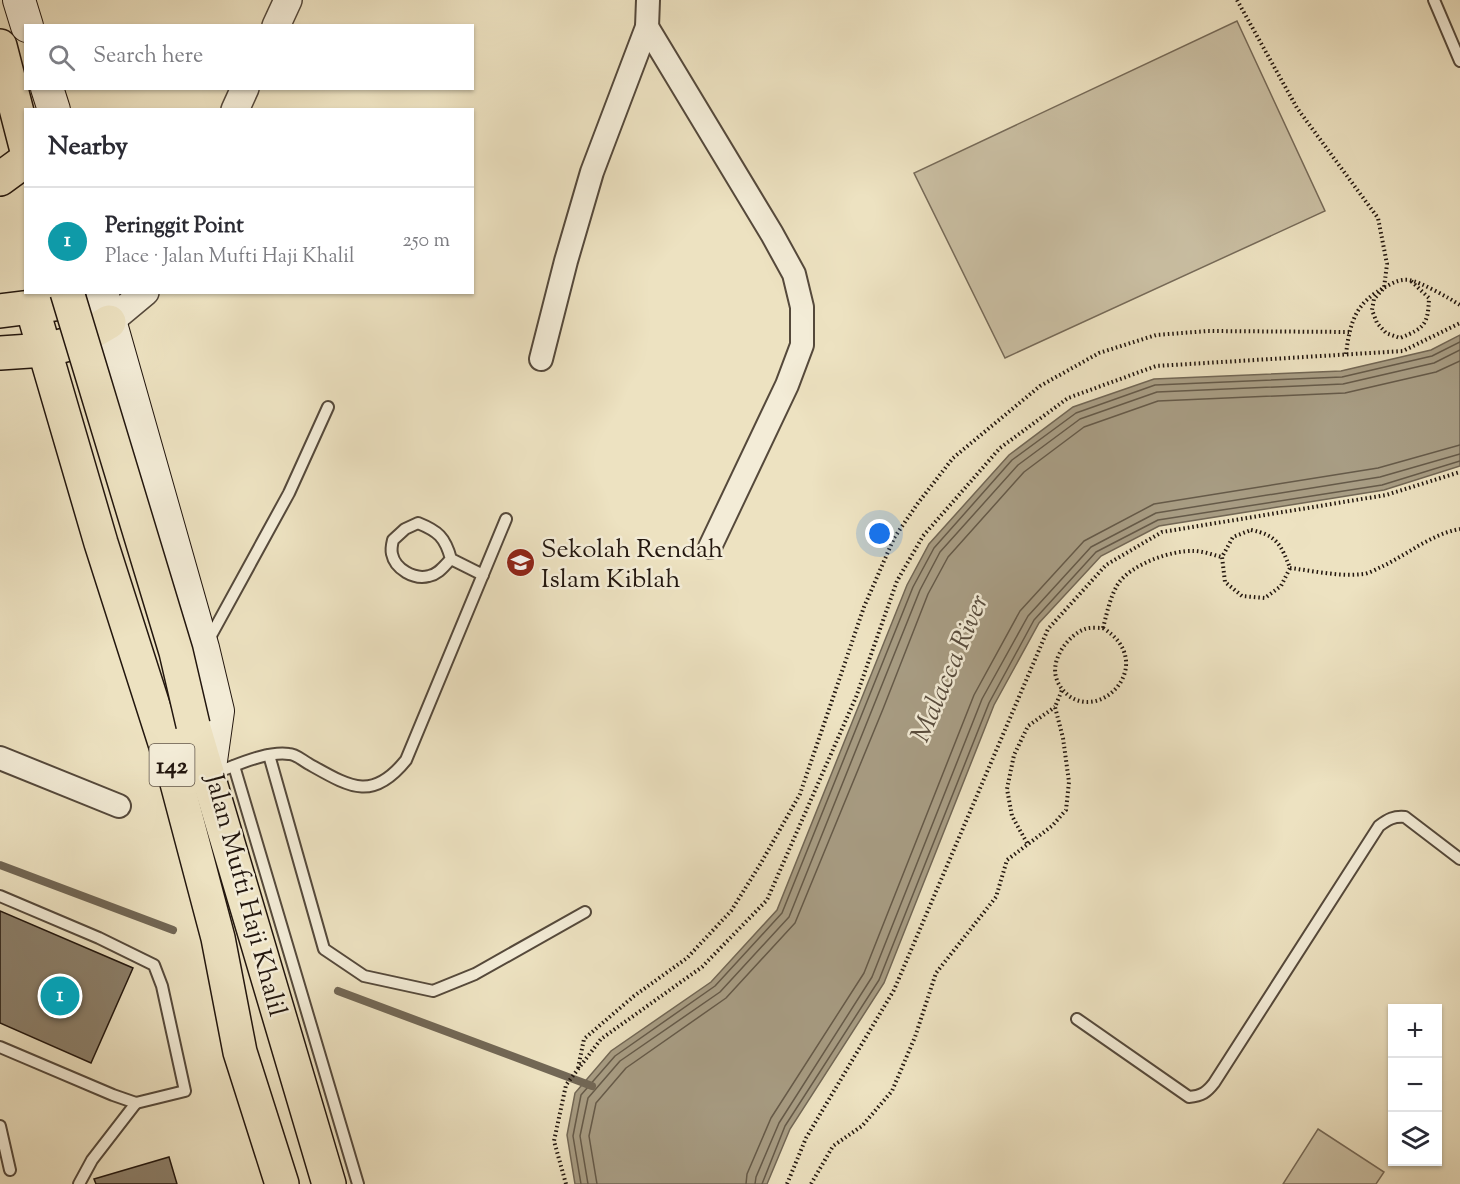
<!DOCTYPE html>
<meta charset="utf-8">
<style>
body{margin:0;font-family:"Sorts Mill Goudy",serif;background:#f7f7f7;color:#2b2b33}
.controls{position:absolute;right:18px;bottom:18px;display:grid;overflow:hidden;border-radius:0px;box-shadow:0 2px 4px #0004}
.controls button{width:54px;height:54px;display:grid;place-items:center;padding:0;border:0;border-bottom:2px solid #e1e1e2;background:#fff;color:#2b2b33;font:30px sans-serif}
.you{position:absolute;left:880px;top:534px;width:21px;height:21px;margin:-15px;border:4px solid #fff;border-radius:50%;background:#1a73e8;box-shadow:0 0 0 9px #1a73e833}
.badge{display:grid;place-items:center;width:39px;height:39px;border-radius:50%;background:#8f2418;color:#fff;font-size:20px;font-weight:700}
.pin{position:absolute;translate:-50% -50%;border:3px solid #fff;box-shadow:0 2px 6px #0006}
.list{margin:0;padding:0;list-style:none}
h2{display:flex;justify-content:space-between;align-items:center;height:78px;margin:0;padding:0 24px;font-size:26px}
h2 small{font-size:20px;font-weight:400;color:#7c7c81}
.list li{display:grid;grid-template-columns:39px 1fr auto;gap:18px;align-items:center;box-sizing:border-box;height:108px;padding:0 24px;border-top:2px solid #e1e1e2}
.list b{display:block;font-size:22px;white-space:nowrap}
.list p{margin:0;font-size:20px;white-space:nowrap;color:#7c7c81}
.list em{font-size:20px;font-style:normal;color:#7c7c81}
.icon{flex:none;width:33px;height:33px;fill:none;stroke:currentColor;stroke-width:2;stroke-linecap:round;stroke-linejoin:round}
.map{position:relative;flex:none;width:1460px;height:1184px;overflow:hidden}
.search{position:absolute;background:#fff;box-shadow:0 2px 4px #0004;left:24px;top:24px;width:450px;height:66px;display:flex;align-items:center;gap:15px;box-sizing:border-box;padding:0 21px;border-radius:0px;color:#7c7c81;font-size:22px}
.panel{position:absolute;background:#fff;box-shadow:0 2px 4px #0004;left:24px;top:108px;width:450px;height:186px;border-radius:0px}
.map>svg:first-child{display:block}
.green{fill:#cabfa3;stroke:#766a58;stroke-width:1.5}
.water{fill:#a89d84;stroke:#726755;stroke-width:1.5}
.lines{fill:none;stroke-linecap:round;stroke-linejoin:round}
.shore{stroke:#655a49;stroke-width:1.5}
.stream{stroke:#726755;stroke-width:8}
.building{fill:#8c806b;stroke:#22160e;stroke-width:1.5}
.service-casing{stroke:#55493b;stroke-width:14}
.minor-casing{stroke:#55493b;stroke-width:26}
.tertiary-casing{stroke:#55493b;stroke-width:30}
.secondary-casing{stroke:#22160e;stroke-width:34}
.primary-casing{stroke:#22160e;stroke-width:36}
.trunk-casing{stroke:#22160e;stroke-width:36}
.path{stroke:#22160e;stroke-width:4;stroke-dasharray:1.5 3;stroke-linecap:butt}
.service{stroke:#f3ecd7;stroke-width:10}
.minor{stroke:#f3ecd7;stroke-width:22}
.tertiary{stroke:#f3ecd7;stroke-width:27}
.secondary{stroke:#f3ecd7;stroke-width:32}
.primary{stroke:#ede2c1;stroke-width:33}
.trunk{stroke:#ede2c1;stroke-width:33}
.primary-bridge-casing{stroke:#22160e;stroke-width:36;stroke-linecap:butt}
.primary-bridge{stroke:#ede2c1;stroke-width:33}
.labels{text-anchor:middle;stroke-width:5;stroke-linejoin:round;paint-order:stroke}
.shield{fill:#f3ecd7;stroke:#61564a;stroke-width:1.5}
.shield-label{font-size:24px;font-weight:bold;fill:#22160e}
.poi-label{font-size:26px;fill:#22160e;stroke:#f3ecd7;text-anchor:start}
.street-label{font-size:26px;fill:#22160e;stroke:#f3ecd7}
.water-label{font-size:27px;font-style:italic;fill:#584c3d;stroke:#f3ecd7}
</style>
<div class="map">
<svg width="1460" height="1184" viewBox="0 0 1460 1184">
<rect width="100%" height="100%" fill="#ede2c1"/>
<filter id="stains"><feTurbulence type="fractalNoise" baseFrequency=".00333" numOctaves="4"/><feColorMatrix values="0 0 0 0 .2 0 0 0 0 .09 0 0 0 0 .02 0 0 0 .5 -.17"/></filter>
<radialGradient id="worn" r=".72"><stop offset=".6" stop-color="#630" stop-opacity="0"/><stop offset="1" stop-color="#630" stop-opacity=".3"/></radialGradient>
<g class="green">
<polygon points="1237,21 1325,211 1005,358 914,173"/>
<polygon points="1318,1129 1384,1172 1376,1184 1283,1184"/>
</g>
<polygon class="water" points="1460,335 1460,466 1384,490 1159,526 1101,556 1039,623 994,705 884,983 790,1129 767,1184 575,1184 567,1135 575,1093 611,1051 711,982 777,910 907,585 929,544 1009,455 1073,407 1154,379 1341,371 1431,350"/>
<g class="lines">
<g class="shore">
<polyline points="581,1184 573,1136 581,1095 615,1056 715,986 782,913 913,587 934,548 1012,460 1076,413 1155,385 1342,377 1432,356 1460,342"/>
<polyline points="588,1184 580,1136 588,1098 620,1061 720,992 789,917 920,590 940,552 1018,465 1080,419 1157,392 1343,384 1434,363 1460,350"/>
<polyline points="597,1184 589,1136 596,1103 626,1068 726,998 795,923 883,709 928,594 948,557 1024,472 1084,427 1158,401 1345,393 1436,372 1460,361"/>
<polyline points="746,1184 747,1174 771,1118 864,973 974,695 1020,611 1084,541 1154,504 1378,468 1460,445"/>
<polyline points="755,1184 756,1177 779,1123 872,977 982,699 1028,616 1091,547 1156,513 1380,477 1460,454"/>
<polyline points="762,1184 785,1126 879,980 989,703 1034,620 1096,552 1158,520 1382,485 1460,461"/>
</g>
<g class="stream">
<polyline points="0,865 173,930"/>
<polyline points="338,991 592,1086"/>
</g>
</g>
<g class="building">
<polygon points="0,911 133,968 91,1063 0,1023"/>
<polygon points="169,1157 177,1184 96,1184 94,1179"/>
</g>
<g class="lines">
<defs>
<g id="service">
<polyline points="1434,0 1460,61"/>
<path d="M451,559c-7,7 -12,15 -22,17 -15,4 -34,-7 -37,-22 -1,-4 0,-10 1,-14l12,-11 13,-6c20,8 27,14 33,36l32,16"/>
<polyline points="208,641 289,493 328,407"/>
<polyline points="269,755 324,949 364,976 433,991 475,974 585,912"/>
<polyline points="234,766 358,1184"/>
<path d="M212,774c24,-8 52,-23 77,-20 7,0 14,7 20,10 41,23 63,38 97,-4l100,-241"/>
<polyline points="0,896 99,938 154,965 162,986 185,1091 136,1103 113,1095 0,1047"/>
<path d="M1077,1019l112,78c13,-1 18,-5 25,-14l165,-257c9,-7 15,-10 26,-9l55,42"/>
<polyline points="0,1126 10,1170"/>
<polyline points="79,1184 92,1160 136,1103"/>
</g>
<g id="minor">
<polyline points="647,27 772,234 794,274 802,307 802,345 787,385 710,547"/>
<polyline points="541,359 566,261 592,172 647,27 648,0"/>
<polyline points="0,758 119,806"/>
</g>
<g id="tertiary">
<polyline points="276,26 288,0"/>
<polyline points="235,110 245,88"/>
<polyline points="109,322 145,292"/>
</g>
<g id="secondary">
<polyline points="19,0 27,26"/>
<polyline points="47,88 54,110"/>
<polyline points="102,292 203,648 218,711 209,775"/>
</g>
<g id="primary">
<polyline points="0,46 26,147"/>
<polyline points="32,307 101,543 173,768 218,938 240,1052 282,1184"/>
<polyline points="0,311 55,304"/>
<polyline points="0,353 45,350 73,343 109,322"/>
<polyline points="193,725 329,1184"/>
</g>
<polyline id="trunk" points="0,179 26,160"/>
</defs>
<use href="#service" class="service-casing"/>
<use href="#minor" class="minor-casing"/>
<use href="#tertiary" class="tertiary-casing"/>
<use href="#secondary" class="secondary-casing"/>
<use href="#primary" class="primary-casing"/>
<use href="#trunk" class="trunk-casing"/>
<g class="path">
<path d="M1237,0l60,108 81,110 9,46 -3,24 -10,11 -2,11 5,13 9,10 14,5c25,-10 28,-14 29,-40l-19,-18"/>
<path d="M1346,354c4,-33 10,-52 41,-68 7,-4 14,-7 22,-6 12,2 40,18 51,25"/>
<path d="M1251,530c26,5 30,15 39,38l-9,18 -16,12 -23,-2 -17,-14 -3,-25 11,-20z"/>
<path d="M1290,568c24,3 50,9 74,6 6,-1 12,-5 17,-7 26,-12 50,-33 79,-38"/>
<path d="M1103,628c54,34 1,93 -34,68 -6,-5 -11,-11 -13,-19 -5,-18 12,-42 29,-48 5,-2 13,-1 18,-1z"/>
<path d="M1103,628c4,-15 7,-31 15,-44 13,-20 54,-34 76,-33 9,0 19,4 28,6"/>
<polyline points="1027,843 1012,816 1007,789 1014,755 1028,726 1055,707"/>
<polyline points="578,1068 584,1039 634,996 687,958 731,911 761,863 800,794 864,607 894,538 918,503 953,458 1040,386 1099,353 1156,335 1208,331 1349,332"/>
<polyline points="566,1184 554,1141 566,1085 601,1039 702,967 767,900 856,697 897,581 923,536 1000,448 1068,398 1156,366 1403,351 1460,323"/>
<polyline points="787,1184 806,1138 894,990 1048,629 1106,565 1162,532 1386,495 1460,472"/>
<polyline points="811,1184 833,1146 862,1126 892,1091 915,1037 936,973 996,897 1007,860 1052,826 1066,810 1069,782 1063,738 1055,707 1062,690"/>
</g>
<use href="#service" class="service"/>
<use href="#minor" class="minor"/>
<use href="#tertiary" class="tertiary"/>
<use href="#secondary" class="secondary"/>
<use href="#primary" class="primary"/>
<use href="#trunk" class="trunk"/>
<defs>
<polyline id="primary-bridge" points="67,292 176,652 193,725"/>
</defs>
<use href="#primary-bridge" class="primary-bridge-casing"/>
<use href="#primary-bridge" class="primary-bridge"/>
</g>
<defs>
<symbol id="school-disc" viewBox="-11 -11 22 22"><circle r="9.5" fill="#8f2418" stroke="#f3ecd7"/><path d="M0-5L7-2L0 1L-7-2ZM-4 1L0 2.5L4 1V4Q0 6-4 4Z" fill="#fff"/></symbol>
</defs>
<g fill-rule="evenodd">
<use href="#school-disc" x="504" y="546" width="33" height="33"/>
</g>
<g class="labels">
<rect class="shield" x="149.5" y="744" width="45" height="42" rx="4.5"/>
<g class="shield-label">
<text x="172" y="773">142</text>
</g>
<g class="poi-label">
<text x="541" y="557">Sekolah Rendah<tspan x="541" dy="30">Islam Kiblah</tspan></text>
</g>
<g class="street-label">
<text transform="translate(247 895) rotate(75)" y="9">Jalan Mufti Haji Khalil</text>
</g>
<g class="water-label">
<text transform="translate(949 668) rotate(-67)" y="9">Malacca River</text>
</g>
</g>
<rect width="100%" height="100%" filter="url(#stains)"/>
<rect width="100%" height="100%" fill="url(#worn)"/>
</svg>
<div class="controls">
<button>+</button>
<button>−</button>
<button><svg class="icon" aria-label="layers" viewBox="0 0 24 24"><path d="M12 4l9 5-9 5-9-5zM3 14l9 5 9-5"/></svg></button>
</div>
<div class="you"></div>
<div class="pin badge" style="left:60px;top:996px;background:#0f9aa8">1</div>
<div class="search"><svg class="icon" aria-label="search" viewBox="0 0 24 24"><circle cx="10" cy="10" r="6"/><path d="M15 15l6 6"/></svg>Search here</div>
<section class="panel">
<h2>Nearby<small></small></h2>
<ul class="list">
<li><span class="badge" style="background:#0f9aa8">1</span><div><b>Peringgit Point</b><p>Place · Jalan Mufti Haji Khalil</p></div><em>250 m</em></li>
</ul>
</section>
</div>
